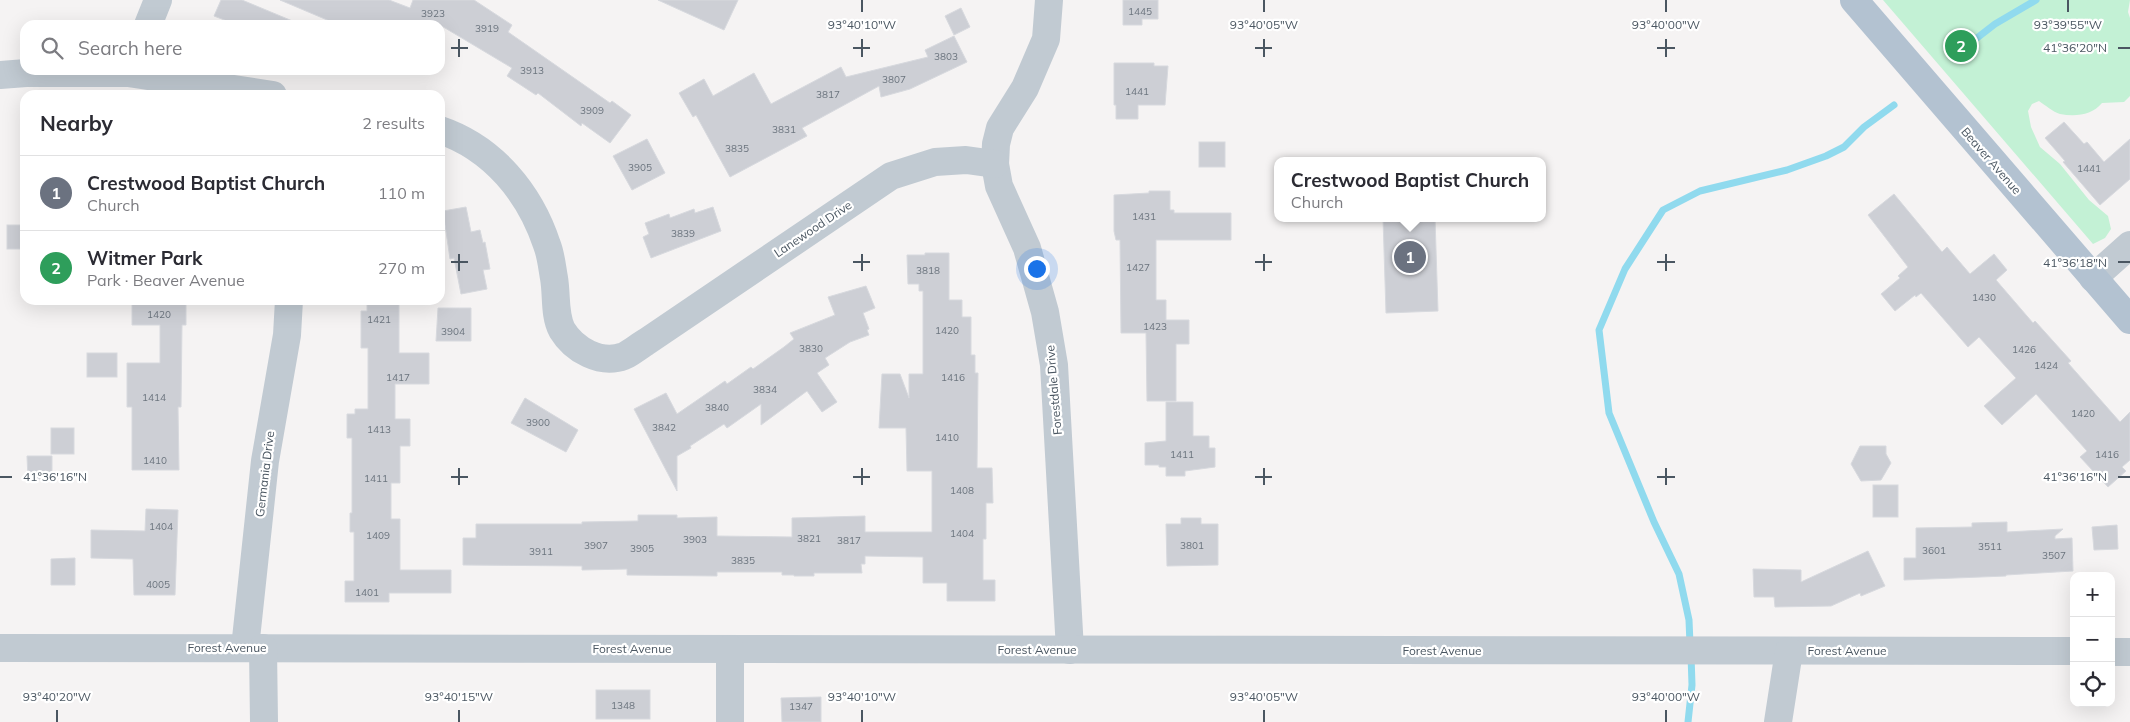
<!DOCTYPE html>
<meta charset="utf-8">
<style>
body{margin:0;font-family:Mulish,sans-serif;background:#f7f7f7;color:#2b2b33}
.controls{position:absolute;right:15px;bottom:15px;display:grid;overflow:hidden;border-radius:10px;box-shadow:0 5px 20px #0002}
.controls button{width:45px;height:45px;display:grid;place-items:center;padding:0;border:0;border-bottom:1px solid #e1e1e2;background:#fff;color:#2b2b33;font:25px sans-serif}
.you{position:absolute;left:1036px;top:268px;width:18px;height:18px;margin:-12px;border:4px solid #fff;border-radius:50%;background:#1a73e8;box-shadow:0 0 0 8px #1a73e833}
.badge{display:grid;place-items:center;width:32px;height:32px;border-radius:50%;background:#0b8043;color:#fff;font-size:16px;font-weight:700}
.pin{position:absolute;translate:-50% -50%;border:2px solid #fff;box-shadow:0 1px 5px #0006}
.popup{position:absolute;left:1274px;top:157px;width:272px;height:65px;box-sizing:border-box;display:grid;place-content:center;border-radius:10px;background:#fff;filter:drop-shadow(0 1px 4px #0005);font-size:16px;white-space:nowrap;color:#7c7c81}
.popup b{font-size:19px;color:#2b2b33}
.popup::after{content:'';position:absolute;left:50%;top:100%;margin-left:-10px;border:10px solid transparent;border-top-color:#fff}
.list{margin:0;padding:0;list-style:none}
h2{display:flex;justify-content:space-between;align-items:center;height:65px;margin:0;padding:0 20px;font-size:21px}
h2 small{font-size:16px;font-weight:400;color:#7c7c81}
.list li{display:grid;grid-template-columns:32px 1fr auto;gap:15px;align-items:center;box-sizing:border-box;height:75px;padding:0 20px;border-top:1px solid #e1e1e2}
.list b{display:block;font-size:19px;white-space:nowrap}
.list p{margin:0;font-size:16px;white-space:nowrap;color:#7c7c81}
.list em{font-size:16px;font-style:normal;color:#7c7c81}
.icon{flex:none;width:28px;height:28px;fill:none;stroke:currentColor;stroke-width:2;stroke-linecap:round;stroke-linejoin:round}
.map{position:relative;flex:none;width:2130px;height:722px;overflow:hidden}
.search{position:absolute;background:#fff;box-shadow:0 5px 20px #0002;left:20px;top:20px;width:425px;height:55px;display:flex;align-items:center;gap:12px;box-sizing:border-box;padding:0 18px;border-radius:15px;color:#7c7c81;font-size:19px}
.panel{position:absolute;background:#fff;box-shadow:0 5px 20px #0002;left:20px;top:90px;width:425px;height:215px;border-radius:15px}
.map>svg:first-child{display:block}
.green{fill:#c3f1d5}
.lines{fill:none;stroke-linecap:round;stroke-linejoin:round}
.stream{stroke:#90daee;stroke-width:7}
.building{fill:#cdcfd5;stroke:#d7d9de}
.minor{stroke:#c1cad2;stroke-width:28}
.major{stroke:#b3c2d1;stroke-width:28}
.ticks{fill:none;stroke:#4a5661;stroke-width:2}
.labels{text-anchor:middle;stroke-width:4.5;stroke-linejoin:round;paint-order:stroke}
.number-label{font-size:10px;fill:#6b747e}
.street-label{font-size:12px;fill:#4a5661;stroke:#fff}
.ticks-label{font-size:12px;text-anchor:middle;fill:#4a5661;stroke:#fff;stroke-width:4.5;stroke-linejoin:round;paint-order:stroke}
</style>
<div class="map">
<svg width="2130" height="722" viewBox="0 0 2130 722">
<rect width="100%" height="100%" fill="#f5f3f3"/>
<path class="green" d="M1883,0h247l-2,12 2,6v78l-6,6 -22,1c-10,12 -26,14 -42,11 -7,-2 -15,-9 -21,-13l-7,3 -4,7 3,16 9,20 20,17 29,36 19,16 3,13 -6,9 -12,6z"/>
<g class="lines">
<g class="stream">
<polyline points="1955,55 1995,24 2036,0"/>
<polyline points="1690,644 1689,620 1679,574 1654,522 1609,413 1599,330 1625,269 1663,210 1700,191 1787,170 1826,156 1844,147 1864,127 1894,105"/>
<polyline points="1688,722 1692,685 1691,655"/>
</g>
</g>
<g class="building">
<polygon points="221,0 242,0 302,25 225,25 227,21 214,16"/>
<polygon points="280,0 389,0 410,8 413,0 474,0 512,25 508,32 610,103 612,101 631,115 610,143 582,123 581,126 538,93 536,95 507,76 512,68 440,25 339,25"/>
<polygon points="658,0 738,0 724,30"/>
<polygon points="1123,0 1158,0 1158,19 1142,19 1142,25 1123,25"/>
<polygon points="961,8 970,27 954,35 945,16"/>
<polygon points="954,36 967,62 910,89 881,97 879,86 802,128 807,136 730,177 696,115 693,117 679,93 704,79 713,96 754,73 771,104 841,67 846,77 928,57 925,50"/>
<polygon points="1114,63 1154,63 1154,66 1168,66 1165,105 1138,105 1138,119 1116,119 1116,105 1114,105"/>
<polygon points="2064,122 2084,144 2087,142 2104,162 2130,139 2130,179 2100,205 2063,162 2065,161 2045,138"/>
<polygon points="647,139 665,173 632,190 613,156"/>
<rect x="1199" y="142" width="26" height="25"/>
<polygon points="1149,191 1170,191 1170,210 1174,210 1174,213 1231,213 1231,240 1156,240 1156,300 1166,300 1166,320 1189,320 1189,344 1176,344 1176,401 1147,401 1146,333 1121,333 1120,240 1116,240 1114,231 1114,195 1149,193"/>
<polygon points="1894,194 1942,252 1947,247 1970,274 1994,254 2007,270 1996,280 2033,323 2035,321 2071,361 2068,363 2120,422 2130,412 2130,460 2122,467 2126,471 2108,487 2080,457 2087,451 2036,394 2002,425 1984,406 2016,378 1979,337 1968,347 1921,293 1916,297 1915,295 1895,311 1881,294 1900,278 1898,276 1908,267 1868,215"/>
<polygon points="466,207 471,232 480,230 483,243 485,242 490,269 483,270 487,289 461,294 454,258 450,259 443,211"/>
<polygon points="713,207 721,231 651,258 643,237 649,234 645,223 669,214 670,218 694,209 695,213"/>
<polygon points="1383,218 1435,218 1438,311 1386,313"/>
<rect x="7" y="225" width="18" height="24"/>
<polygon points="925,253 949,253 949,300 962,300 962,317 971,317 971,355 975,355 975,373 978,373 977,468 992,468 993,503 986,503 986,539 983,539 983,580 995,580 995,601 947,601 947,583 923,583 923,557 865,556 865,564 861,564 862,573 814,573 814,576 794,576 794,575 782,575 782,572 717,572 717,576 627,575 627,569 582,570 582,566 463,565 463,538 476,538 476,524 582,524 582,522 638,521 638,515 677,515 677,518 717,517 717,536 792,537 792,518 865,516 865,532 932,532 932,471 907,471 906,428 879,428 882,374 900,374 909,398 909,374 923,374 923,291 919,291 919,284 908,284 907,255 925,255"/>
<polygon points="866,286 875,308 863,313 869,329 867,330 869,335 850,342 825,358 829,365 817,373 837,402 822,412 807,391 761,425 761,404 727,428 724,424 690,446 691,448 677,456 677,491 634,409 666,393 677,414 725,381 727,384 751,367 753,369 784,347 794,339 790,333 835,315 828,297"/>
<polygon points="132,300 186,300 186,325 182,325 181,407 178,407 179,470 132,470 132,407 127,407 127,363 160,363 160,325 132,325"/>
<polygon points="367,300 399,300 399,353 429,353 429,384 395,384 395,419 410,419 410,446 400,446 400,483 391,483 391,519 400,519 400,570 451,570 451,593 389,593 389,602 345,602 345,581 354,581 354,532 350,532 350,513 352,513 352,438 347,438 347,414 355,414 355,409 368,409 368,348 361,348 361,311 367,311"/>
<polygon points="438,308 471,308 471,341 436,341"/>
<rect x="87" y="353" width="30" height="24"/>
<polygon points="525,398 578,430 566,452 511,423"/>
<polygon points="1166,402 1193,402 1193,436 1209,436 1209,448 1215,448 1215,467 1185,471 1185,476 1166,476 1166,467 1159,467 1159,465 1145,465 1145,443 1166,441"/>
<rect x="51" y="428" width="23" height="26"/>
<polygon points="1860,446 1886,446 1886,454 1891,463 1881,480 1861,481 1851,464"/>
<polygon points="27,456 52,456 52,479 28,479"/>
<rect x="1873" y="485" width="25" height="32"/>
<polygon points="146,509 178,510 175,595 134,595 133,559 91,558 91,530 145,531"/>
<polygon points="1181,518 1201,518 1201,524 1218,524 1218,565 1167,566 1166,524 1181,524"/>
<polygon points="2007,522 2007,532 2063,529 2055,536 2055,539 2072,538 2073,571 2006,575 2006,576 1904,580 1904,558 1916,558 1916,528 1972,527 1972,523"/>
<polygon points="2117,525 2118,549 2094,550 2092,527"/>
<polygon points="1868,551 1885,586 1861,596 1860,593 1831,606 1775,607 1774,597 1754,597 1753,569 1801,570 1801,582"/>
<polygon points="75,558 75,585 51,585 51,559"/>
<rect x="596" y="690" width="54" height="29"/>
<polygon points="821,697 821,722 782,722 781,698"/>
</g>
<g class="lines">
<g class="minor">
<polyline points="1049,0 1046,39 1025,88 1000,128 996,144 995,164 999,186 1027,248 1045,312 1054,365 1070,650"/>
<polyline points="148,25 158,0"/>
<polyline points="0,75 26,73 128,73 273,95"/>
<path d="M440,130c53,18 90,63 107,115 4,10 5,22 7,33 3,17 0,37 8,52 12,20 39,35 62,26 7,-3 15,-10 22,-14l245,-166 44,-14 31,-2 29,4"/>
<polyline points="2093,278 2130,245"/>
<polyline points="0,648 2074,651"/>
<polyline points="245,648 265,461 287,335 289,300"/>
<polyline points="263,648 264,722"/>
<polyline points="730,649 730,722"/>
<polyline points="2111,652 2130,652"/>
<polyline points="1778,722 1789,651"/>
</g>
<polyline class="major" points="1854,0 2130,320"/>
</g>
<path class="ticks" d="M862,0v12M1264,0v12M1666,0v12M2068,0v12M459,39v18M862,39v18M1264,39v18M1666,39v18M451,48h17M853,48h17M1255,48h17M1657,48h18M2118,48h12M459,254v17M862,254v17M1264,254v17M1666,254v17M451,262h17M853,262h17M1255,262h17M1657,262h18M2118,262h12M459,468v17M862,468v17M1264,468v17M1666,468v17M0,477h12M451,477h17M853,477h17M1255,477h17M1657,477h18M2118,477h12M57,710v12M459,710v12M862,710v12M1264,710v12M1666,710v12"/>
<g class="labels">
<g class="number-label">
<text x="1140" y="15">1445</text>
<text x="433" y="17">3923</text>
<text x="487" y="32">3919</text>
<text x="946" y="60">3803</text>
<text x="532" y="74">3913</text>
<text x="894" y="83">3807</text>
<text x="1137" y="95">1441</text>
<text x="828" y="98">3817</text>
<text x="592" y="114">3909</text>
<text x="784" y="133">3831</text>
<text x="737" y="152">3835</text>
<text x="640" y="171">3905</text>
<text x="2089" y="172">1441</text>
<text x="1144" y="220">1431</text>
<text x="683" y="237">3839</text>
<text x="1138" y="271">1427</text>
<text x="928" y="274">3818</text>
<text x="1984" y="301">1430</text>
<text x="159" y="318">1420</text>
<text x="379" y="323">1421</text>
<text x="1155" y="330">1423</text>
<text x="947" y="334">1420</text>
<text x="453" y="335">3904</text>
<text x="811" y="352">3830</text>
<text x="2024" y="353">1426</text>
<text x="2046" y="369">1424</text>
<text x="398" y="381">1417</text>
<text x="953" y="381">1416</text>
<text x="765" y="393">3834</text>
<text x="154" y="401">1414</text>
<text x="717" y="411">3840</text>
<text x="2083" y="417">1420</text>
<text x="538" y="426">3900</text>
<text x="664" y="431">3842</text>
<text x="379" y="433">1413</text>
<text x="947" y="441">1410</text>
<text x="1182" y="458">1411</text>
<text x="2107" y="458">1416</text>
<text x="155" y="464">1410</text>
<text x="376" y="482">1411</text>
<text x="962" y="494">1408</text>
<text x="161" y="530">1404</text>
<text x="962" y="537">1404</text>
<text x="378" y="539">1409</text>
<text x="809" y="542">3821</text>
<text x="695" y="543">3903</text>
<text x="849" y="544">3817</text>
<text x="596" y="549">3907</text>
<text x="1192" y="549">3801</text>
<text x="1990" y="550">3511</text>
<text x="642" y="552">3905</text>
<text x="1934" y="554">3601</text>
<text x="541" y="555">3911</text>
<text x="2054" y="559">3507</text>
<text x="743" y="564">3835</text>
<text x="158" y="588">4005</text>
<text x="367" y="596">1401</text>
<text x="623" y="709">1348</text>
<text x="801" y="710">1347</text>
</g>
<g class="street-label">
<text transform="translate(1991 161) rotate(49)" y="4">Beaver Avenue</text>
<text transform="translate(813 229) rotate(-34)" y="4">Lanewood Drive</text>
<text transform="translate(1054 390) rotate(-95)" y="4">Forestdale Drive</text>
<text transform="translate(265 474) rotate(-83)" y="4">Germania Drive</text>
<text x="227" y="652">Forest Avenue</text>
<text x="632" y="653">Forest Avenue</text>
<text x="1037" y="654">Forest Avenue</text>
<text x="1442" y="655">Forest Avenue</text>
<text x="1847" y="655">Forest Avenue</text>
</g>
</g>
<g class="ticks-label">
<text x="862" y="29">93°40'10"W</text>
<text x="1264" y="29">93°40'05"W</text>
<text x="1666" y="29">93°40'00"W</text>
<text x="2068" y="29">93°39'55"W</text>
<text x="2075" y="52">41°36'20"N</text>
<text x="2075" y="267">41°36'18"N</text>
<text x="55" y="481">41°36'16"N</text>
<text x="2075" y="481">41°36'16"N</text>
<text x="57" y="701">93°40'20"W</text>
<text x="459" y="701">93°40'15"W</text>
<text x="862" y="701">93°40'10"W</text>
<text x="1264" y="701">93°40'05"W</text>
<text x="1666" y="701">93°40'00"W</text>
</g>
</svg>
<div class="controls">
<button>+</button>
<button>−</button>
<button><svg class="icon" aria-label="locate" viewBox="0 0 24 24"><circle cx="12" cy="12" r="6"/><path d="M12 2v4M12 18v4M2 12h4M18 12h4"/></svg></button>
</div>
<div class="you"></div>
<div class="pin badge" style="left:1410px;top:257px;background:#6b7280">1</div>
<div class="popup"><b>Crestwood Baptist Church</b>Church</div>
<div class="pin badge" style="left:1961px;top:46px;background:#2e9e5b">2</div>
<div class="search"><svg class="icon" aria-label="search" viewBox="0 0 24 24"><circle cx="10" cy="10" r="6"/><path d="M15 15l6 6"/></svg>Search here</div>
<section class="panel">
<h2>Nearby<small>2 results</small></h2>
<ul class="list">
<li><span class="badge" style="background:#6b7280">1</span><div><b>Crestwood Baptist Church</b><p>Church</p></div><em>110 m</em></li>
<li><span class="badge" style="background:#2e9e5b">2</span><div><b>Witmer Park</b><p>Park · Beaver Avenue</p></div><em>270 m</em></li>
</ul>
</section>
</div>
